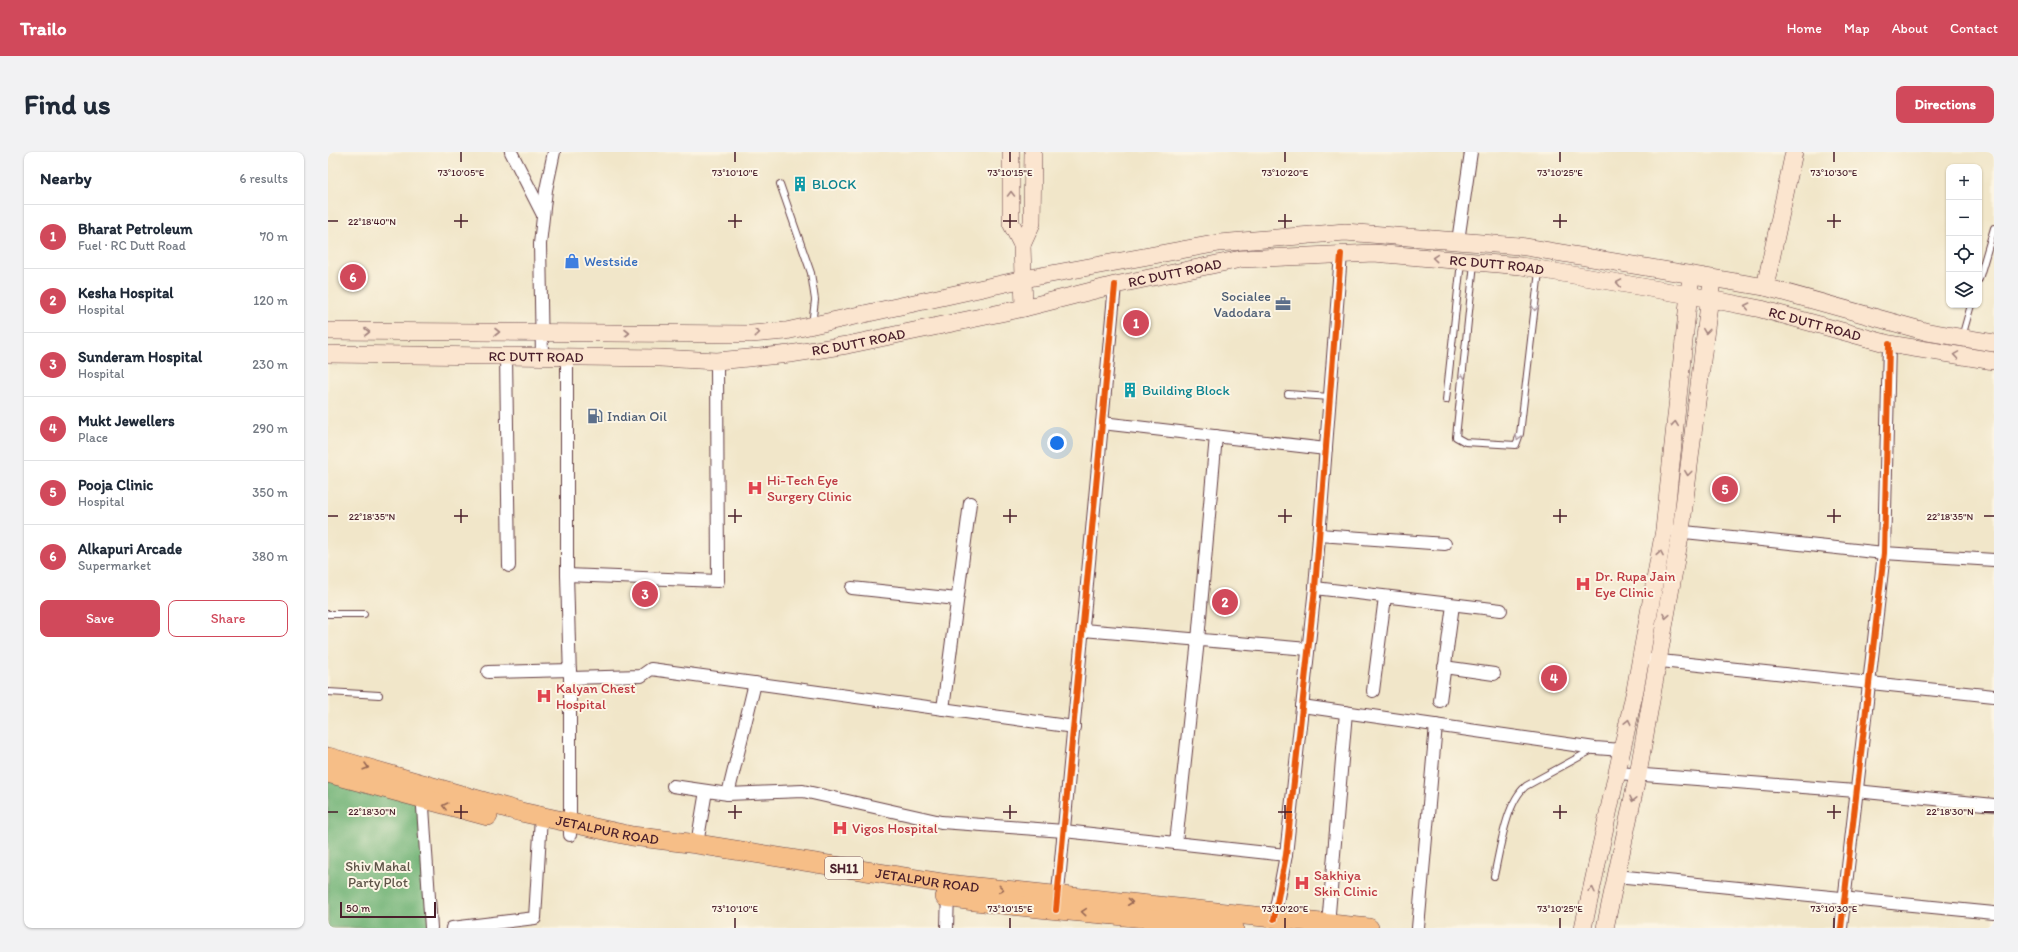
<!DOCTYPE html>
<meta charset="utf-8">
<style>
body{margin:0;font-family:Itim,sans-serif;background:#f2f2f3;color:#1f2937}
.controls{position:absolute;right:12px;top:12px;display:grid;overflow:hidden;border-radius:8px;box-shadow:0 1px 3px #0004}
.controls button{width:36px;height:36px;display:grid;place-items:center;padding:0;border:0;border-bottom:1px solid #e0e1e3;background:#fff;color:#1f2937;font:20px sans-serif}
.scale{position:absolute;left:12px;bottom:10px;width:96px;box-sizing:border-box;padding-left:4px;border:2px solid #4a1f2b;border-top:0;font-size:11px;line-height:14px;white-space:nowrap;color:#4a1f2b;-webkit-text-stroke:3px #fcf5e5;paint-order:stroke}
.you{position:absolute;left:729px;top:291px;width:14px;height:14px;margin:-10px;border:3px solid #fff;border-radius:50%;background:#1a73e8;box-shadow:0 0 0 6px #1a73e833}
.badge{display:grid;place-items:center;width:26px;height:26px;border-radius:50%;background:#d1495b;color:#fff;font-size:13px;font-weight:700}
.pin{position:absolute;translate:-50% -50%;border:2px solid #fff;box-shadow:0 1px 4px #0006}
.list{margin:0;padding:0;list-style:none}
h2{display:flex;justify-content:space-between;align-items:center;height:52px;margin:0;padding:0 16px;font-size:17px}
h2 small{font-size:13px;font-weight:400;color:#747a83}
.list li{display:grid;grid-template-columns:26px 1fr auto;gap:12px;align-items:center;box-sizing:border-box;height:64px;padding:0 16px;border-top:1px solid #e0e1e3}
.list b{display:block;font-size:15px;white-space:nowrap}
.list p{margin:0;font-size:13px;white-space:nowrap;color:#747a83}
.list em{font-size:13px;font-style:normal;color:#747a83}
.actions{display:flex;gap:8px;padding:12px 16px}
.actions a{flex:1;padding:9px 0;border:1px solid #d1495b;border-radius:8px;text-align:center;font-size:14px;color:#d1495b}
.actions .main{background:#d1495b;color:#fff}
.icon{flex:none;width:22px;height:22px;fill:none;stroke:currentColor;stroke-width:2;stroke-linecap:round;stroke-linejoin:round}
.map{position:relative;flex:none;width:1666px;height:776px;overflow:hidden;border-radius:8px}
header{display:flex;align-items:center;gap:24px;box-sizing:border-box;height:56px;padding:0 20px;background:#d1495b;color:#fff}
header strong{font-size:19px}
nav{display:flex;gap:22px;margin-inline-start:auto;font-size:14px}
.intro{display:flex;align-items:center;justify-content:space-between;box-sizing:border-box;height:96px;padding:0 24px}
h1{margin:0;font-size:28px}
.button{padding:10px 18px;border-radius:8px;background:#d1495b;color:#fff;font-size:14px;font-weight:700}
main{display:flex;gap:24px;padding:0 24px}
aside{flex:1;background:#fff;border-radius:8px;box-shadow:0 1px 3px #0004}
.map>svg:first-child{display:block}
.forest{fill:#71b376;stroke:#5e6950}
.lines{fill:none;stroke-linecap:round;stroke-linejoin:round}
.lane-casing{stroke:#633d43;stroke-width:8}
.street-casing{stroke:#633d43;stroke-width:14}
.secondary-casing{stroke:#633d43;stroke-width:18}
.primary-casing{stroke:#633d43;stroke-width:20}
.lane{stroke:#fff;stroke-width:6}
.street{stroke:#fff;stroke-width:12}
.secondary{stroke:#fbe5cf;stroke-width:17}
.primary{stroke:#f6be87;stroke-width:19}
.cycleway-casing{stroke:#fcf5e5;stroke-width:8}
.cycleway{stroke:#e8590c;stroke-width:6}
.oneway{stroke:#a2827d}
.oneway2{stroke:#ae9aa0}
.oneway3{stroke:#976754}
.ticks{fill:none;stroke:#4a1f2b;stroke-width:1.5}
.labels{text-anchor:middle;stroke-width:4;stroke-linejoin:round;paint-order:stroke}
.shield{fill:#fcf5e5;stroke:#7f5f63;stroke-width:1}
.shield-label{font-size:13px;font-weight:bold;fill:#4a1f2b}
.culture-label{font-size:14px;fill:#0d838f;stroke:#fcf5e5;text-anchor:start}
.shop-label{font-size:14px;fill:#366cbe;stroke:#fcf5e5;text-anchor:start}
.street-label{font-size:14px;fill:#4a1f2b;stroke:#fcf5e5}
.service-label{font-size:14px;fill:#4e5e75;stroke:#fcf5e5;text-anchor:end}
.health-label{font-size:14px;fill:#be3a42;stroke:#fcf5e5;text-anchor:start}
.park-label{font-size:14px;fill:#5e5448;stroke:#fcf5e5}
.ticks-label{font-size:10px;text-anchor:middle;fill:#4a1f2b;stroke:#fcf5e5;stroke-width:4;stroke-linejoin:round;paint-order:stroke}
</style>
<header>
<strong>Trailo</strong>
<nav><a>Home</a><a>Map</a><a>About</a><a>Contact</a></nav>
</header>
<div class="intro"><h1>Find us</h1><a class="button">Directions</a></div>
<main>
<aside>
<h2>Nearby<small>6 results</small></h2>
<ul class="list">
<li><span class="badge">1</span><div><b>Bharat Petroleum</b><p>Fuel · RC Dutt Road</p></div><em>70 m</em></li>
<li><span class="badge">2</span><div><b>Kesha Hospital</b><p>Hospital</p></div><em>120 m</em></li>
<li><span class="badge">3</span><div><b>Sunderam Hospital</b><p>Hospital</p></div><em>230 m</em></li>
<li><span class="badge">4</span><div><b>Mukt Jewellers</b><p>Place</p></div><em>290 m</em></li>
<li><span class="badge">5</span><div><b>Pooja Clinic</b><p>Hospital</p></div><em>350 m</em></li>
<li><span class="badge">6</span><div><b>Alkapuri Arcade</b><p>Supermarket</p></div><em>380 m</em></li>
</ul>
<div class="actions"><a class="main">Save</a><a>Share</a></div>
</aside>
<div class="map">
<svg width="1666" height="776" viewBox="0 0 1666 776">
<rect width="100%" height="100%" fill="#fcf5e5"/>
<filter id="ink" filterUnits="userSpaceOnUse"><feTurbulence type="fractalNoise" baseFrequency=".025" numOctaves="2"/><feDisplacementMap in="SourceGraphic" scale="8" xChannelSelector="R" yChannelSelector="G"/><feConvolveMatrix kernelMatrix="1 2 1 2 8 2 1 2 1" color-interpolation-filters="sRGB"/></filter>
<filter id="wash" filterUnits="userSpaceOnUse"><feTurbulence type="fractalNoise" baseFrequency=".012" numOctaves="4" result="noise"/><feDisplacementMap in="SourceGraphic" scale="16" xChannelSelector="R" yChannelSelector="G"/><feGaussianBlur stdDeviation="0.9" result="paint"/><feColorMatrix in="noise" values="0 0 0 0 0 0 0 0 0 0 0 0 0 0 0 0 0 1.4 0 .05"/><feComposite in="paint" operator="in"/></filter>
<g filter="url(#wash)">
<rect width="100%" height="100%" fill="#f1e6c9"/>
<polygon class="forest" points="0,615 97,643 103,776 0,776"/>
</g>
<g filter="url(#ink)">
<g class="lines">
<defs>
<g id="lane">
<polyline points="452,32 483,121 487,148 484,173"/>
<polyline points="1146,111 1128,285 1137,290 1188,293 1192,282 1211,119"/>
<polyline points="1651,127 1666,76"/>
<polyline points="1634,185 1643,153"/>
<polyline points="960,242 1002,245"/>
<polyline points="1118,248 1133,110"/>
<polyline points="0,462 36,462"/>
<polyline points="0,540 51,543"/>
<path d="M1166,724c6,-26 12,-74 32,-90l66,-36"/>
</g>
<g id="street">
<polyline points="183,0 215,63"/>
<polyline points="1130,89 1143,0"/>
<polyline points="178,204 181,414"/>
<polyline points="214,205 212,92 218,38 226,0"/>
<polyline points="239,206 239,423 242,526 242,683"/>
<polyline points="774,271 998,297"/>
<polyline points="1347,379 1556,401 1666,408"/>
<polyline points="991,383 1117,392"/>
<polyline points="239,423 390,429 389,209"/>
<polyline points="524,436 629,447"/>
<polyline points="987,436 1173,458"/>
<polyline points="755,478 980,497"/>
<polyline points="1323,508 1666,544"/>
<polyline points="1116,515 1166,522"/>
<polyline points="160,520 242,518"/>
<polyline points="242,526 313,524 323,517 746,575"/>
<polyline points="1045,539 1057,445"/>
<polyline points="1112,549 1125,453"/>
<polyline points="974,554 1267,596 1294,598"/>
<polyline points="615,557 642,351"/>
<polyline points="1290,621 1528,639 1666,653"/>
<polyline points="345,634 400,642 427,531"/>
<polyline points="94,640 103,776"/>
<polyline points="400,642 475,639 613,670 736,679 958,703"/>
<polyline points="848,691 870,488 888,284"/>
<polyline points="369,692 378,639"/>
<polyline points="1288,724 1666,761"/>
<polyline points="729,751 787,133"/>
<polyline points="946,767 958,703 987,436 1013,102"/>
<polyline points="1000,773 1018,560"/>
<polyline points="124,776 207,766 213,665"/>
<polyline points="619,776 620,739"/>
<polyline points="1090,776 1108,573"/>
<polyline points="1513,776 1556,401 1561,192"/>
</g>
<g id="secondary">
<polyline points="683,0 683,71 694,93 696,156"/>
<polyline points="694,93 704,71 705,0"/>
<polyline points="1437,135 1466,0"/>
<polyline points="0,179 423,182 458,179 696,127 891,91 1017,80 1191,94 1437,135 1600,180 1666,191"/>
<path id="s1" d="M0,202l332,4 57,3 73,-7 57,-9 177,-37 91,-23 126,-26 133,-6 147,13 168,29 72,14 128,35 105,17"/>
<polyline points="1255,776 1307,538 1336,378 1362,132"/>
<polyline points="1277,776 1310,622 1353,379 1383,136"/>
</g>
<g id="primary">
<path id="s2" d="M0,605l193,55 111,24 65,8 251,40 421,44"/>
<polyline points="0,621 160,664"/>
<path d="M617,745c96,14 193,18 289,31"/>
</g>
</defs>
<use href="#lane" class="lane-casing"/>
<use href="#street" class="street-casing"/>
<use href="#secondary" class="secondary-casing"/>
<use href="#primary" class="primary-casing"/>
<use href="#lane" class="lane"/>
<use href="#street" class="street"/>
<use href="#secondary" class="secondary"/>
<use href="#primary" class="primary"/>
<defs>
<g id="cycleway">
<polyline points="728,758 787,133"/>
<polyline points="946,767 958,703 987,436 1013,102"/>
<polyline points="1513,776 1556,401 1561,192"/>
</g>
</defs>
<use href="#cycleway" class="cycleway-casing"/>
<use href="#cycleway" class="cycleway"/>
</g>
<defs><path id="oneway-chevron" d="M-2-3.5L2.5 0L-2 3.5" fill="none" stroke-width="1.6" stroke-linecap="round" stroke-linejoin="round"/></defs>
<g class="oneway">
<use href="#oneway-chevron" transform="translate(683 42) rotate(-90)"/>
<use href="#oneway-chevron" transform="translate(1107 106) rotate(-175)"/>
<use href="#oneway-chevron" transform="translate(1291 131) rotate(-170)"/>
<use href="#oneway-chevron" transform="translate(1419 154) rotate(-168)"/>
<use href="#oneway-chevron" transform="translate(1378 179) rotate(97)"/>
<use href="#oneway-chevron" transform="translate(39 180)"/>
<use href="#oneway-chevron" transform="translate(169 180)"/>
<use href="#oneway-chevron" transform="translate(299 181)"/>
<use href="#oneway-chevron" transform="translate(429 181) rotate(-5)"/>
<use href="#oneway-chevron" transform="translate(1628 203) rotate(-171)"/>
<use href="#oneway-chevron" transform="translate(1347 272) rotate(-84)"/>
<use href="#oneway-chevron" transform="translate(1360 321) rotate(97)"/>
<use href="#oneway-chevron" transform="translate(1332 401) rotate(-80)"/>
<use href="#oneway-chevron" transform="translate(1338 464) rotate(100)"/>
<use href="#oneway-chevron" transform="translate(1300 570) rotate(-78)"/>
<use href="#oneway-chevron" transform="translate(1305 647) rotate(102)"/>
<use href="#oneway-chevron" transform="translate(1264 738) rotate(-77)"/>
</g>
<g class="oneway2">
<use href="#oneway-chevron" transform="translate(1207 156) rotate(97)"/>
<use href="#oneway-chevron" transform="translate(1134 225) rotate(-84)"/>
<use href="#oneway-chevron" transform="translate(1190 285) rotate(108)"/>
</g>
<g class="oneway3">
<use href="#oneway-chevron" transform="translate(38 615) rotate(16)"/>
<use href="#oneway-chevron" transform="translate(117 654) rotate(-166)"/>
<use href="#oneway-chevron" transform="translate(673 737) rotate(5)"/>
<use href="#oneway-chevron" transform="translate(802 750) rotate(6)"/>
<use href="#oneway-chevron" transform="translate(756 760) rotate(-175)"/>
</g>
</g>
<path class="ticks" d="M133,0v10M407,0v10M682,0v10M957,0v10M1232,0v10M1506,0v10M133,62v14M407,62v14M682,62v14M957,62v14M1232,62v14M1506,62v14M0,69h10M126,69h14M400,69h14M675,69h14M950,69h14M1225,69h14M1499,69h14M133,357v14M407,357v14M682,357v14M957,357v14M1232,357v14M1506,357v14M0,364h10M126,364h14M400,364h14M675,364h14M950,364h14M1225,364h14M1499,364h14M1656,364h10M133,653v14M407,653v14M682,653v14M957,653v14M1232,653v14M1506,653v14M0,660h10M126,660h14M400,660h14M675,660h14M950,660h14M1225,660h14M1499,660h14M1656,660h10M407,766v10M682,766v10M957,766v10M1232,766v10M1506,766v10"/>
<defs>
<symbol id="building-bare" viewBox="-9 -9 18 18"><path d="M-4-6H4V6H1V3H-1V6H-4ZM-2.5-4.3h1.7v1.8h-1.7ZM.8-4.3h1.7v1.8H.8ZM-2.5-1h1.7V.8h-1.7ZM.8-1h1.7V.8H.8Z" fill="#0f9aa8" stroke="#fcf5e5" stroke-width="2.5" paint-order="stroke"/></symbol>
<symbol id="shop-bare" viewBox="-9 -9 18 18"><path d="M-5-2.5h2.3a2.7 3.5 0 0 1 5.4 0H5L5.5 6h-11ZM-1.5-2.5h3a1.5 2.3 0 0 0-3 0Z" fill="#3f7fe0" stroke="#fcf5e5" stroke-width="2.5" paint-order="stroke"/></symbol>
<symbol id="office-bare" viewBox="-9 -9 18 18"><path d="M-6-3h4V-5.5h4V-3h4V5H-6ZM-1-4.5V-3h2v-1.5ZM-6 0V1H6V0Z" fill="#5c6f8a" stroke="#fcf5e5" stroke-width="2.5" paint-order="stroke"/></symbol>
<symbol id="fuel-bare" viewBox="-9 -9 18 18"><path d="M-5.5-6h7V0h2V4h1.3V-2.5L3-4.5l.8-.8L6-3V5H2.5V1h-1V6h-7ZM-4.2-4.7v3.2H.2V-4.7Z" fill="#5c6f8a" stroke="#fcf5e5" stroke-width="2.5" paint-order="stroke"/></symbol>
<symbol id="hospital-bare" viewBox="-9 -9 18 18"><path d="M-5-5h3v3.5h4V-5h3V5h-3V1.5h-4V5h-3Z" fill="#e0444e" stroke="#fcf5e5" stroke-width="2.5" paint-order="stroke"/></symbol>
</defs>
<g fill-rule="evenodd">
<use href="#building-bare" x="461" y="21" width="22" height="22"/>
<use href="#shop-bare" x="233" y="98" width="22" height="22"/>
<use href="#office-bare" x="944" y="141" width="22" height="22"/>
<use href="#building-bare" x="791" y="227" width="22" height="22"/>
<use href="#fuel-bare" x="256" y="253" width="22" height="22"/>
<use href="#hospital-bare" x="416" y="325" width="22" height="22"/>
<use href="#hospital-bare" x="1244" y="421" width="22" height="22"/>
<use href="#hospital-bare" x="205" y="533" width="22" height="22"/>
<use href="#hospital-bare" x="501" y="665" width="22" height="22"/>
<use href="#hospital-bare" x="963" y="720" width="22" height="22"/>
</g>
<g class="labels">
<rect class="shield" x="497" y="705" width="38" height="22" rx="3"/>
<g class="shield-label">
<text x="516" y="721">SH11</text>
</g>
<g class="culture-label">
<text x="484" y="37">BLOCK</text>
<text x="814" y="243">Building Block</text>
</g>
<g class="shop-label">
<text x="256" y="114">Westside</text>
</g>
<g class="street-label">
<text dy="5" stroke="none"><textPath href="#s1" startOffset="1180">RC DUTT ROAD</textPath></text>
<text dy="5" stroke="none"><textPath href="#s1" startOffset="856">RC DUTT ROAD</textPath></text>
<text dy="5" stroke="none"><textPath href="#s1" startOffset="1504">RC DUTT ROAD</textPath></text>
<text dy="5" stroke="none"><textPath href="#s1" startOffset="532">RC DUTT ROAD</textPath></text>
<text dy="5" stroke="none"><textPath href="#s1" startOffset="208">RC DUTT ROAD</textPath></text>
<text dy="5" stroke="none"><textPath href="#s2" startOffset="289">JETALPUR ROAD</textPath></text>
<text dy="5" stroke="none"><textPath href="#s2" startOffset="613">JETALPUR ROAD</textPath></text>
</g>
<g class="service-label">
<text x="943" y="149">Socialee<tspan x="943" dy="16">Vadodara</tspan></text>
<text x="279" y="269" text-anchor="start">Indian Oil</text>
</g>
<g class="health-label">
<text x="439" y="333">Hi-Tech Eye<tspan x="439" dy="16">Surgery Clinic</tspan></text>
<text x="1267" y="429">Dr. Rupa Jain<tspan x="1267" dy="16">Eye Clinic</tspan></text>
<text x="228" y="541">Kalyan Chest<tspan x="228" dy="16">Hospital</tspan></text>
<text x="524" y="681">Vigos Hospital</text>
<text x="986" y="728">Sakhiya<tspan x="986" dy="16">Skin Clinic</tspan></text>
</g>
<g class="park-label">
<text x="50" y="719">Shiv Mahal<tspan x="50" dy="16">Party Plot</tspan></text>
</g>
</g>
<g class="ticks-label">
<text x="133" y="24">73°10'05"E</text>
<text x="407" y="24">73°10'10"E</text>
<text x="682" y="24">73°10'15"E</text>
<text x="957" y="24">73°10'20"E</text>
<text x="1232" y="24">73°10'25"E</text>
<text x="1506" y="24">73°10'30"E</text>
<text x="44" y="73">22°18'40"N</text>
<text x="44" y="368">22°18'35"N</text>
<text x="1622" y="368">22°18'35"N</text>
<text x="44" y="663">22°18'30"N</text>
<text x="1622" y="663">22°18'30"N</text>
<text x="407" y="760">73°10'10"E</text>
<text x="682" y="760">73°10'15"E</text>
<text x="957" y="760">73°10'20"E</text>
<text x="1232" y="760">73°10'25"E</text>
<text x="1506" y="760">73°10'30"E</text>
</g>
</svg>
<div class="controls">
<button>+</button>
<button>−</button>
<button><svg class="icon" aria-label="locate" viewBox="0 0 24 24"><circle cx="12" cy="12" r="6"/><path d="M12 2v4M12 18v4M2 12h4M18 12h4"/></svg></button>
<button><svg class="icon" aria-label="layers" viewBox="0 0 24 24"><path d="M12 4l9 5-9 5-9-5zM3 14l9 5 9-5"/></svg></button>
</div>
<div class="scale">50 m</div>
<div class="you"></div>
<div class="pin badge" style="left:808px;top:171px">1</div>
<div class="pin badge" style="left:897px;top:450px">2</div>
<div class="pin badge" style="left:317px;top:442px">3</div>
<div class="pin badge" style="left:1226px;top:526px">4</div>
<div class="pin badge" style="left:1397px;top:337px">5</div>
<div class="pin badge" style="left:25px;top:125px">6</div>
</div>
</main>
